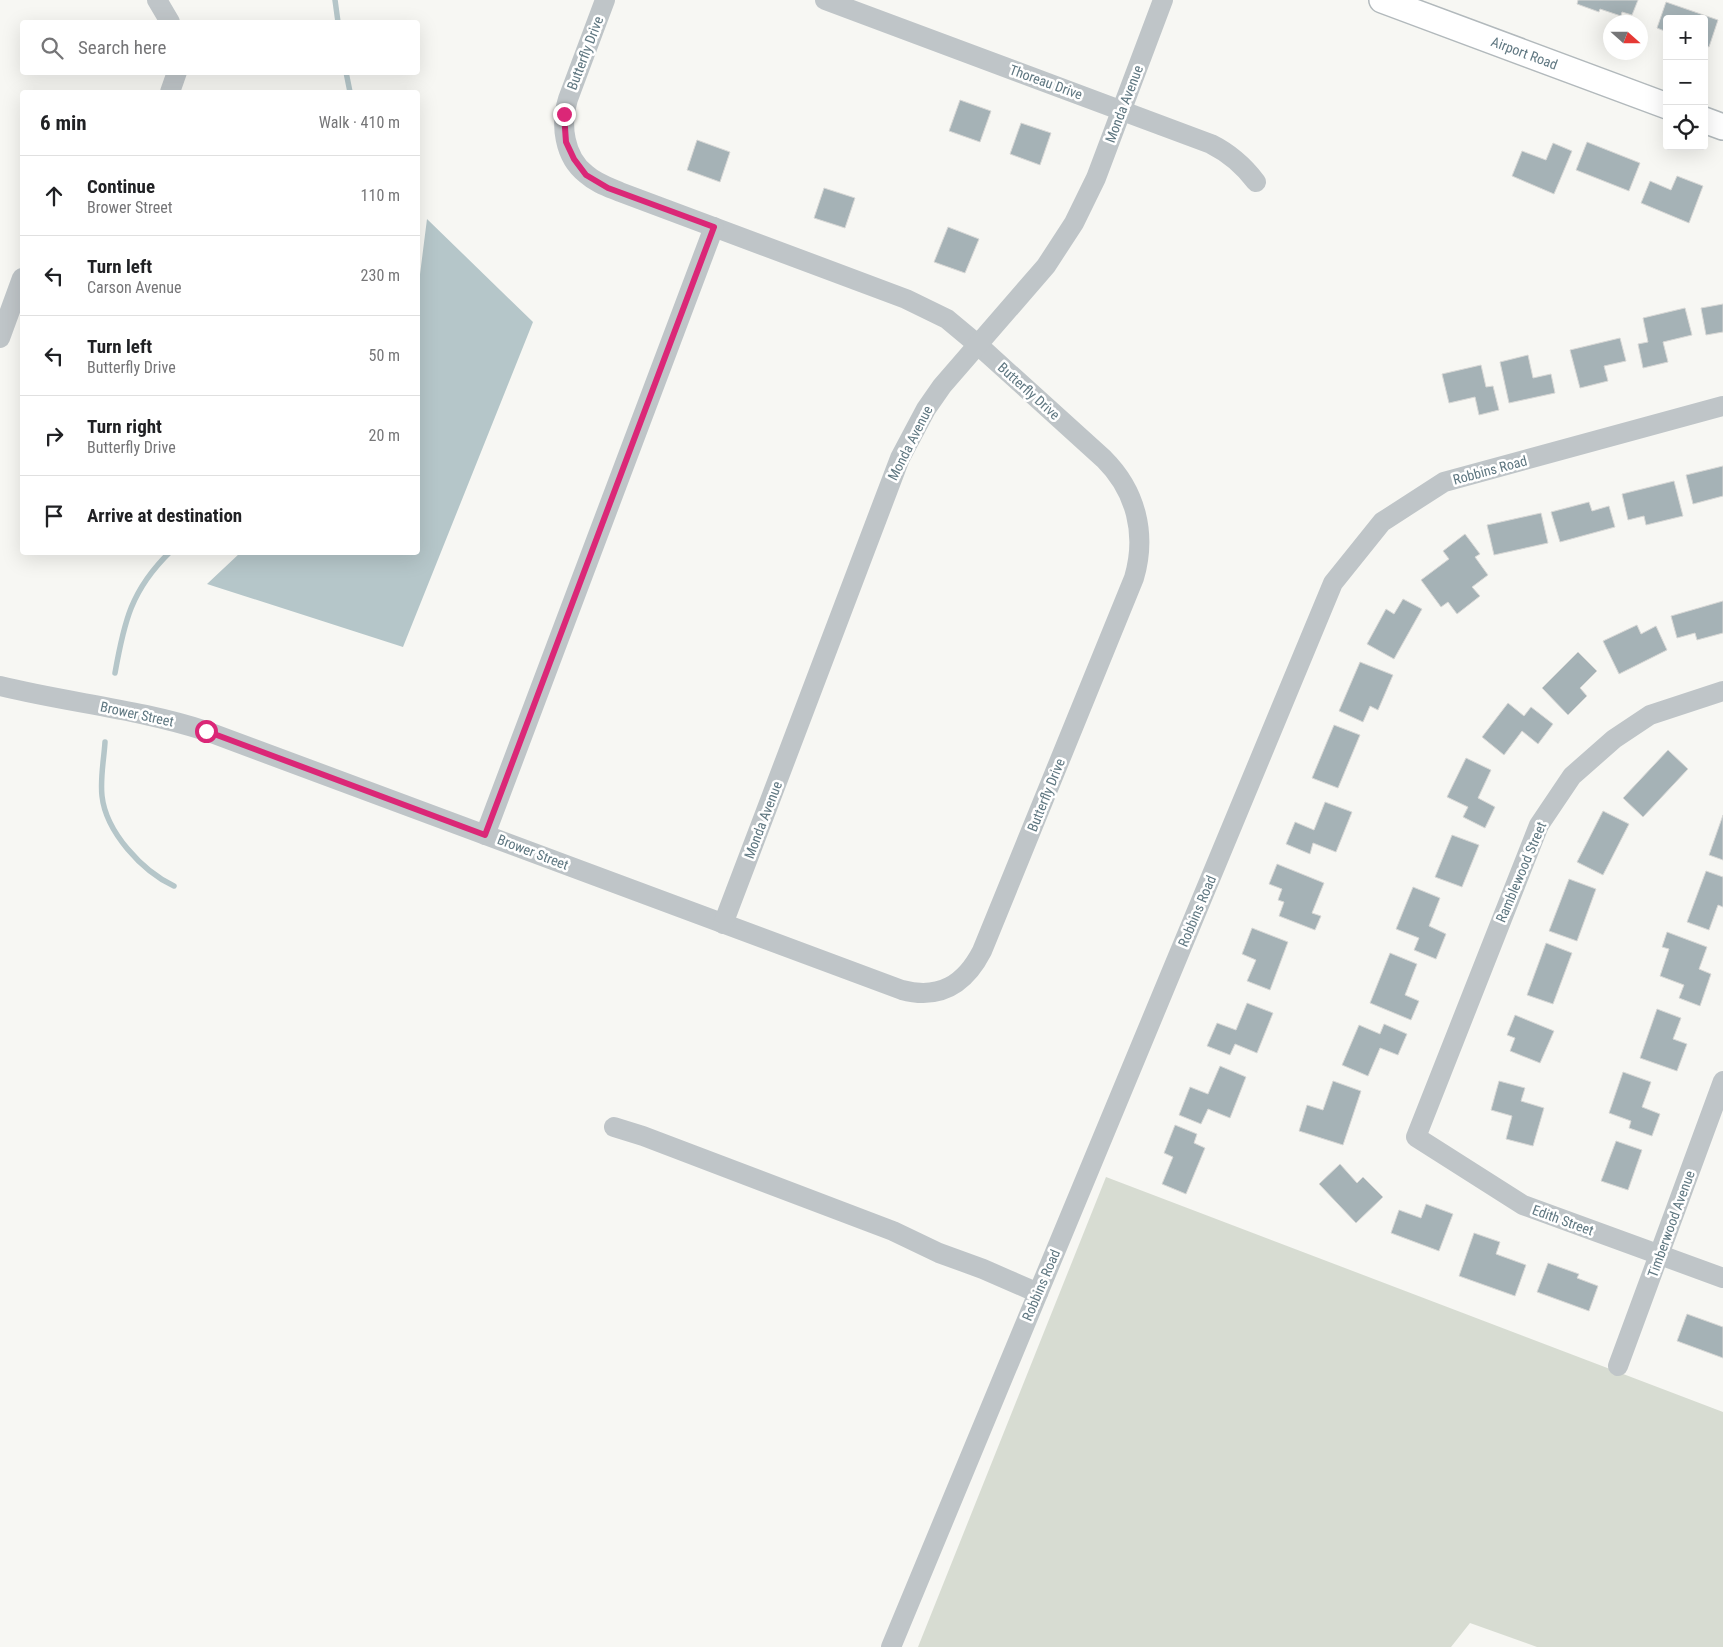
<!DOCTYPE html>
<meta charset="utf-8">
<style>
body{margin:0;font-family:"Roboto Condensed",sans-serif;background:#f2f2f2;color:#202124}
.controls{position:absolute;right:15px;top:15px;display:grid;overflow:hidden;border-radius:5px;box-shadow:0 5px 20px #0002}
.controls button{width:45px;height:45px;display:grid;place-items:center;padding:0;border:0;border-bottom:1px solid #e0e0e0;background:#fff;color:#202124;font:25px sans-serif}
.compass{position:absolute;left:1603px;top:15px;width:45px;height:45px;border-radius:50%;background:#fff;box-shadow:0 5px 20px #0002;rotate:111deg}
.stop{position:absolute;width:15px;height:15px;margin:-11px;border:4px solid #db2777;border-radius:50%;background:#fff}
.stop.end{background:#db2777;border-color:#fff;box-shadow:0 1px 5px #0008}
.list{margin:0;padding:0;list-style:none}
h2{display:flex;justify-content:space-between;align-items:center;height:65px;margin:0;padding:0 20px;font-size:21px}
h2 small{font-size:16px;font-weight:400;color:#757577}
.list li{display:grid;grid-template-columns:32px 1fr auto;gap:15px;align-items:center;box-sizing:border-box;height:80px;padding:0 20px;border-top:1px solid #e0e0e0}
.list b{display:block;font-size:19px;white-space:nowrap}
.list p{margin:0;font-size:16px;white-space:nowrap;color:#757577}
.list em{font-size:16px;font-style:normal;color:#757577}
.icon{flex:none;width:28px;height:28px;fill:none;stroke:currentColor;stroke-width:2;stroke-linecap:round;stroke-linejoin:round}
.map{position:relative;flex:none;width:1723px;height:1647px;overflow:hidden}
.search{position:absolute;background:#fff;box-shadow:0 5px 20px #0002;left:20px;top:20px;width:400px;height:55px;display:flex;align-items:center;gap:12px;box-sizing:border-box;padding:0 18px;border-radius:5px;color:#757577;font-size:19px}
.panel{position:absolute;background:#fff;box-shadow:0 5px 20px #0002;left:20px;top:90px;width:400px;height:465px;border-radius:5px}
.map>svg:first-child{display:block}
.green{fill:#d7dcd2}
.water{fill:#b5c6c9}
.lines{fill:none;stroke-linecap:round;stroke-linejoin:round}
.stream{stroke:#b5c6c9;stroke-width:5.5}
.building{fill:#a5b2b6;stroke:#d8d8d6}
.major-casing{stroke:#b2b9bc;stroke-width:28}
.minor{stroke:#bfc5c8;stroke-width:20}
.major{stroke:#fff;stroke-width:25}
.route{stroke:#db2777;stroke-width:6}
.labels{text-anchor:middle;stroke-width:5;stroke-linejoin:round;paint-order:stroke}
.street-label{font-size:14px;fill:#5f7781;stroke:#fff}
</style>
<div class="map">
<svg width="1723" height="1647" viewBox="0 0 1723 1647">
<rect width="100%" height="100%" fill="#f7f7f3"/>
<polygon class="green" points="1106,1177 1723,1412 1723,1647 1537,1647 1470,1623 1451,1647 918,1647"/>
<polygon class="water" points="427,219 533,322 403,647 207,584 240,553 418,552 418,290"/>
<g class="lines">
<g class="stream">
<polyline points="335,0 338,22"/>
<polyline points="346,72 350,92"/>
<path d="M115,673c9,-51 16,-83 55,-121"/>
<path d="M105,742c-1,17 -5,36 -3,54 4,36 40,75 72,90"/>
</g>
</g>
<g class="building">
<polygon points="1578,0 1638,0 1632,15 1622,12 1621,16 1600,9 1599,12 1577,4"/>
<polygon points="1666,2 1718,20 1709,47 1704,45 1704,19 1667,19 1667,32 1657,28"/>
<polygon points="960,100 991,111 980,142 949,131"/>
<polygon points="1021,123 1051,133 1040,165 1010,154"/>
<polygon points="697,140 730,152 720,182 687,170"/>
<polygon points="1587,142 1640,163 1629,191 1576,170"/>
<polygon points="1553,143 1572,151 1554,194 1512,176 1522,151 1546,160"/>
<polygon points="1677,176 1703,186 1689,223 1641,203 1650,181 1671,190"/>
<polygon points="824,188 855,198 845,228 814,218"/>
<polygon points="948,227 979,239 965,273 934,262"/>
<polygon points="1723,304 1723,332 1706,335 1701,308"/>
<polygon points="1685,308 1692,335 1663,342 1668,362 1643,368 1638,344 1648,342 1643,318"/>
<polygon points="1620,338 1626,361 1604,366 1608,381 1580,388 1570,350"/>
<polygon points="1528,355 1533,378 1551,374 1555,393 1509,403 1500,362"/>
<polygon points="1481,365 1486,387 1493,386 1499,410 1479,415 1475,397 1449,403 1442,374"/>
<polygon points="1723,466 1723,496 1693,504 1686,475"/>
<polygon points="1674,481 1683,516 1646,525 1644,516 1628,520 1622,494"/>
<polygon points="1589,502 1592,511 1609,506 1615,527 1560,542 1551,512"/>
<polygon points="1541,513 1548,543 1494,555 1487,525"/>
<polygon points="1465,534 1480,554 1475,557 1488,575 1472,587 1480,596 1457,614 1448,602 1441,607 1421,580 1449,559 1443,551"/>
<polygon points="1403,599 1422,609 1394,659 1367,644 1386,609 1394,614"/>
<polygon points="1723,601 1723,633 1697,640 1695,633 1677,638 1671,616"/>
<polygon points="1637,625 1641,634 1656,626 1667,650 1619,674 1603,641"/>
<polygon points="1578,652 1597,671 1580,688 1587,696 1568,715 1542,688"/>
<polygon points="1360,662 1393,675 1378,710 1370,706 1363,722 1339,711"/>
<polygon points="1508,703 1524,716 1531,707 1553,724 1538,744 1522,731 1504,755 1482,737"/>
<polygon points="1334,725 1360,735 1338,788 1312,778"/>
<polygon points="1668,750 1688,769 1643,817 1623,798"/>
<polygon points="1466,758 1491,770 1478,798 1495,807 1485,828 1463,817 1468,807 1447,797"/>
<polygon points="1325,802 1352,812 1336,852 1313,843 1310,854 1286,844 1295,822 1314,830"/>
<polygon points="1603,811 1629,824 1603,875 1577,862"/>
<polygon points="1723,815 1723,860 1709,855"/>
<polygon points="1452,835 1479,845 1462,887 1435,877"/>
<polygon points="1277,864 1324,883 1312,913 1321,916 1315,930 1279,916 1284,902 1278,900 1282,889 1269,884"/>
<polygon points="1706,871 1723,877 1723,907 1718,905 1709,930 1687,922"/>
<polygon points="1569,879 1596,889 1577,941 1549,931"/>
<polygon points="1413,887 1440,898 1429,926 1446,934 1436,959 1414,950 1419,938 1396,929"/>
<polygon points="1252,928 1288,942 1270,990 1247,981 1256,960 1242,954"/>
<polygon points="1667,932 1707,947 1699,969 1711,974 1700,1006 1679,998 1684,985 1660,976 1669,949 1662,947"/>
<polygon points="1546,943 1572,953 1553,1004 1527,995"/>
<polygon points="1390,953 1417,964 1405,995 1419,1001 1411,1020 1370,1003"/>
<polygon points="1247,1003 1273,1013 1257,1053 1235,1044 1230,1055 1207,1046 1217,1023 1236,1030"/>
<polygon points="1657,1009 1681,1018 1673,1039 1687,1044 1677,1071 1640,1058"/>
<polygon points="1515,1015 1554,1031 1540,1063 1510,1051 1515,1038 1507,1035"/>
<polygon points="1384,1024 1407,1034 1398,1055 1380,1048 1368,1076 1342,1065 1359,1025 1380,1034"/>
<polygon points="1220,1066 1246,1077 1230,1118 1208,1109 1201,1124 1179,1115 1190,1087 1208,1094"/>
<polygon points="1623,1072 1651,1082 1642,1107 1660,1114 1652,1136 1629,1128 1631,1121 1609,1113"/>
<polygon points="1333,1081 1361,1091 1343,1145 1299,1131 1307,1105 1323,1110"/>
<polygon points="1499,1081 1525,1088 1521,1101 1544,1108 1533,1146 1506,1139 1512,1116 1491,1110"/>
<polygon points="1175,1125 1197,1134 1194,1143 1205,1148 1186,1194 1162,1184 1173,1157 1164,1153"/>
<polygon points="1616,1141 1642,1150 1628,1190 1601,1181"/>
<polygon points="1340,1164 1357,1183 1363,1177 1383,1197 1356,1223 1319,1184"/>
<polygon points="1426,1204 1453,1214 1439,1251 1391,1233 1399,1210 1421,1218"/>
<polygon points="1474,1233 1500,1242 1496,1254 1526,1265 1515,1296 1459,1276"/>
<polygon points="1548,1263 1579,1274 1577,1278 1598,1286 1589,1311 1537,1292"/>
<polygon points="1687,1314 1723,1327 1723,1358 1677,1341"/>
</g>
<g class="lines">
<defs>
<g id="major">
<path id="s1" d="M1382,0l285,106"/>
<polyline points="1704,120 1723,127"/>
</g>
</defs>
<use href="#major" class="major-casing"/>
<g class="minor">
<polyline points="157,0 170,22"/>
<path d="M825,0l386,144c18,9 33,22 45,38"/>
<polyline points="170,92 177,72"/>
<polyline points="0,338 22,278"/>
<path d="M0,686c69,17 139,23 206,45l696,259c38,10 63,-6 80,-39l152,-373c13,-44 2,-87 -30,-119l-127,-115 -30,-25 -41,-20 -286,-107c-12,-5 -24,-9 -34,-18 -22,-17 -26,-50 -18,-75l37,-99"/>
<polyline points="1723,691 1650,715 1614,739 1572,776 1539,825 1416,1137 1523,1205 1723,1278"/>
<polyline points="485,835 714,227"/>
<polyline points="723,924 900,458 926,409 942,386 1046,266 1074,223 1096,178 1163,0"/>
<polyline points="614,1127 643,1136 893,1231 939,1253 983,1269 1038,1293"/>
<polyline points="1618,1366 1723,1081"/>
<polyline points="891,1647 1333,583 1382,522 1444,482 1723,406"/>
</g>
<use href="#major" class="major"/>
</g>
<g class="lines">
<polyline class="route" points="206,731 485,835 714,227 608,188 586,175 574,159 566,142 564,114"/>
</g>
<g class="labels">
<g class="street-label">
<text transform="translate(585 53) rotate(-69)" y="5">Butterfly Drive</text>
<text dy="5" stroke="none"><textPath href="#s1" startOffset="152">Airport Road</textPath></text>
<text transform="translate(1046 82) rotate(20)" y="5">Thoreau Drive</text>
<text transform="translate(1124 104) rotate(-69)" y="5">Monda Avenue</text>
<text transform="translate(1029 391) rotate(42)" y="5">Butterfly Drive</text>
<text transform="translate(910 443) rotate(-63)" y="5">Monda Avenue</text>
<text transform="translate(1490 470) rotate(-15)" y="5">Robbins Road</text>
<text transform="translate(137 714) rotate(12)" y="5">Brower Street</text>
<text transform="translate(1046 795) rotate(-68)" y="5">Butterfly Drive</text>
<text transform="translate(763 820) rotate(-69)" y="5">Monda Avenue</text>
<text transform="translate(533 852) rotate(21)" y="5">Brower Street</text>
<text transform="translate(1521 872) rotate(-67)" y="5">Ramblewood Street</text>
<text transform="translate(1197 911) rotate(-67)" y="5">Robbins Road</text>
<text transform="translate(1563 1220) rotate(20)" y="5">Edith Street</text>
<text transform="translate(1671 1224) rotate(-70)" y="5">Timberwood Avenue</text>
<text transform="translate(1041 1285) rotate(-67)" y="5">Robbins Road</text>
</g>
</g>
</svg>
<div class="controls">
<button>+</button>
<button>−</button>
<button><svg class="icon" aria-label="locate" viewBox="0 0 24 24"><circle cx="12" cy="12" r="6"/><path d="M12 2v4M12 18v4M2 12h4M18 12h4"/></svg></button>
</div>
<svg class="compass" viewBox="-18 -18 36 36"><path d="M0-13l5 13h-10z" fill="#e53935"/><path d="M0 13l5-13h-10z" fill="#757577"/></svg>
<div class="stop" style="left:206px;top:731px"></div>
<div class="stop end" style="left:564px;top:114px"></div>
<div class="search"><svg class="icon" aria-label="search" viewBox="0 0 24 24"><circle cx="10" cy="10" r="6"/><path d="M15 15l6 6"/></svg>Search here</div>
<section class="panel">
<h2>6 min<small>Walk · 410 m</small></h2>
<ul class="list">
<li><svg class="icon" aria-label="ahead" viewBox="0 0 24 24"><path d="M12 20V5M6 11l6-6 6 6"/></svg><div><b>Continue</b><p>Brower Street</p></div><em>110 m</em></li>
<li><svg class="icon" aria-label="left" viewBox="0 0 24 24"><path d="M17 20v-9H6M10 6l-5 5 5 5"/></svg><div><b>Turn left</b><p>Carson Avenue</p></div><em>230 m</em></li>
<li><svg class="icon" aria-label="left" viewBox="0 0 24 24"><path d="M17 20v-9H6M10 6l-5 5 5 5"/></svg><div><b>Turn left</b><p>Butterfly Drive</p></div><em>50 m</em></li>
<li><svg class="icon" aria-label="right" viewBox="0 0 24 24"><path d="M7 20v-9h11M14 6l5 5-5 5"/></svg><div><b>Turn right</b><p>Butterfly Drive</p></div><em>20 m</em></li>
<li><svg class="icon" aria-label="arrive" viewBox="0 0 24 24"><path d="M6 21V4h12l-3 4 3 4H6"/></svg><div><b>Arrive at destination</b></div></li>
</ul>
</section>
</div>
